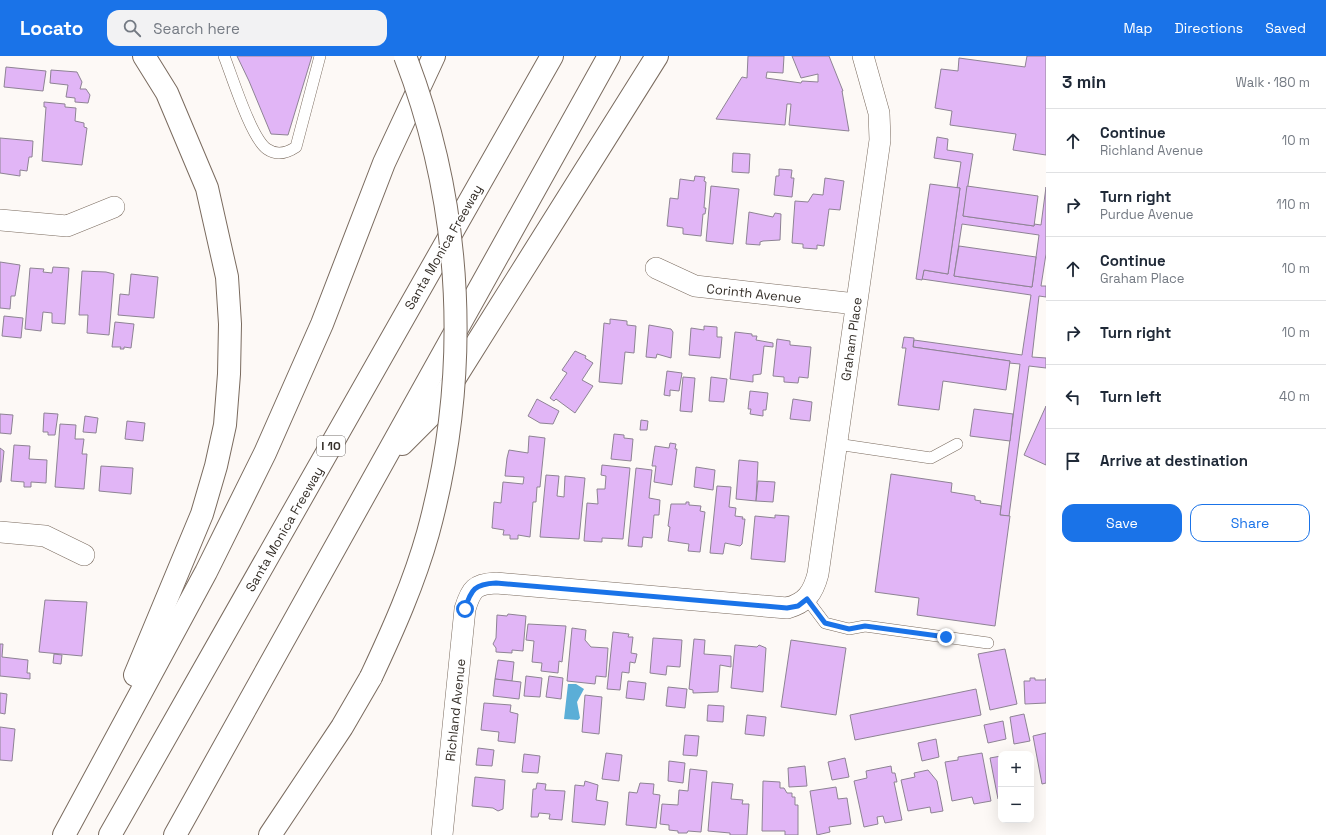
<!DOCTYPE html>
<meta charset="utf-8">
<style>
body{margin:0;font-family:"Space Grotesk",sans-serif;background:#f2f2f3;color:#1f2937}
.controls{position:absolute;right:12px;bottom:12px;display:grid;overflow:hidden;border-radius:8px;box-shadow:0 4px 16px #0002}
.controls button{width:36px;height:36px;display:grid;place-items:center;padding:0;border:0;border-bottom:1px solid #e0e1e3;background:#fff;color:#1f2937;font:20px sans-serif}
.stop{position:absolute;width:12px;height:12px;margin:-9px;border:3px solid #1a73e8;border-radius:50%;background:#fff}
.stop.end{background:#1a73e8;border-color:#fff;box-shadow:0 1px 4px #0008}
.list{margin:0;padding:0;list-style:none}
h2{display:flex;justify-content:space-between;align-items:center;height:52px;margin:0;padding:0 16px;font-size:17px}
h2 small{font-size:13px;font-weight:400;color:#747a83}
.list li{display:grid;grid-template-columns:26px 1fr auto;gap:12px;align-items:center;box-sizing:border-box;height:64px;padding:0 16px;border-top:1px solid #e0e1e3}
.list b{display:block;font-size:15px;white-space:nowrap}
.list p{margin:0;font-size:13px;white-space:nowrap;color:#747a83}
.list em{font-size:13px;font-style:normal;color:#747a83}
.actions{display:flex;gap:8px;padding:12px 16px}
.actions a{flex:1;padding:9px 0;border:1px solid #1a73e8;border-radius:12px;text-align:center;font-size:14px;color:#1a73e8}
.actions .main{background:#1a73e8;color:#fff}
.icon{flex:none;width:22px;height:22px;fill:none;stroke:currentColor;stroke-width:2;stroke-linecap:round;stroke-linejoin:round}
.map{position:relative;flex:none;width:1046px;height:779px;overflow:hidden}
header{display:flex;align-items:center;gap:24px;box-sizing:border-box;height:56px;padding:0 20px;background:#1a73e8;color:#fff}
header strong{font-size:19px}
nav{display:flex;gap:22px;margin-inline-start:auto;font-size:14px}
.search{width:280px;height:36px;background:#f2f2f3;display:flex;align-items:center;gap:10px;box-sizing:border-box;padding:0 14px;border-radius:12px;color:#747a83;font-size:15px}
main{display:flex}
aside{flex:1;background:#fff}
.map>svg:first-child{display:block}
.water{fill:#5baed7}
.building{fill:#e1b5f6;stroke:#8e8394;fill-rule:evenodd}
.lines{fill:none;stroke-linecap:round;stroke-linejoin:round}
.lane-casing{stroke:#7a6b5f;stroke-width:12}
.street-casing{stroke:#7a6b5f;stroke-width:22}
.highway-casing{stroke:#7a6b5f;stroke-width:24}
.lane{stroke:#fff;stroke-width:11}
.street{stroke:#fff;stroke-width:21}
.highway{stroke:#fff;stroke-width:22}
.highway-bridge-casing{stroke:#7a6b5f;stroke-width:24;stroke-linecap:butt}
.highway-bridge{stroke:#fff;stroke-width:22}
.route{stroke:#1a73e8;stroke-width:5}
.labels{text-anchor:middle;stroke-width:3;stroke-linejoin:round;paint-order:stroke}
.shield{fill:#fff;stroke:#726d69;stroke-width:1}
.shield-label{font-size:12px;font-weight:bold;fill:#352f29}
.street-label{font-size:13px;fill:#352f29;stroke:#fff}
</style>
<header>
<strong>Locato</strong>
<div class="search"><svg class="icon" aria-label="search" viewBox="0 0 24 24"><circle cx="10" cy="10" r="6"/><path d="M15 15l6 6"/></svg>Search here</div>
<nav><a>Map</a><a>Directions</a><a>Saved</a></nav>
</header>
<main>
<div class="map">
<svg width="1046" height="779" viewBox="0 0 1046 779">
<rect width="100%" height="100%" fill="#fdf9f6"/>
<polygon class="water" points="568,628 576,628 584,633 577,646 580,662 578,664 564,663"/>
<g class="building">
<polygon points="237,0 312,0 288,79 271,78 249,25"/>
<polygon points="748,0 784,0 783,17 767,16 766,22 801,27 802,25 818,26 818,18 801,22 792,0 829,0 843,35 842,35 849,75 789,69 791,48 787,48 785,69 716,63 742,21 747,22"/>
<polygon points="1027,0 1046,0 1046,99 1013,94 1016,78 950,69 952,55 935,52 941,13 958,15 959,2 1025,11"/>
<polygon points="6,11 46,15 43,35 4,31"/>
<polygon points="51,14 77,16 82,26 80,33 86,33 90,39 88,47 75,46 75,42 66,41 68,29 50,27"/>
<polygon points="44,46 65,48 65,51 76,52 75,65 84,67 84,71 87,72 82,109 42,105 46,51 44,51"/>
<path d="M937,81l11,2 -1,11 26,4 -10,62 71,10v-2l7,1 5,-38v67l-5,32h5v11l-7,-1 -7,61 14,1v10l-17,-2 -20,150 -9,-1 20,-151 -11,-1 1,-2 -97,-14 1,-7 108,15 9,-60 -109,-16 2,-9 24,4 12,-86h-3l4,-26 -27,-4zM962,168l77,11 -7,52 -78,-11z"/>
<polygon points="0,82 33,85 32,101 29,101 27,115 20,114 20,120 0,117"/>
<polygon points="733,97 750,98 749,117 732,116"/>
<polygon points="779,113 792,114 791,122 794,122 792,141 774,139 776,120 779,120"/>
<polygon points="695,120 705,121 704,125 706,126 704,152 706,152 705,158 703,158 701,180 683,178 683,172 667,170 670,142 678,143 680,123 694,125"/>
<polygon points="825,122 844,125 840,154 829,153 824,190 817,189 817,193 803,192 803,188 792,187 795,145 808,146 813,138 823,139"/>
<polygon points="930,128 960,132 948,218 924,214 922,224 916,223"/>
<polygon points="711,130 739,133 733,188 706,185"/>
<polygon points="967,130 1038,140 1034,170 963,160"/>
<polygon points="749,156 773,161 775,157 781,158 780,184 763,185 760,186 760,189 746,188"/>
<polygon points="959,190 1036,201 1032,231 954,220"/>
<polygon points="0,206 20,209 15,240 11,240 10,253 0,252"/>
<polygon points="53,211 69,212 65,268 52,267 52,257 43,256 41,275 25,273 30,212 44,213 43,216 52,217"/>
<polygon points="82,215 106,216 114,218 109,279 87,277 88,259 79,259"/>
<polygon points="131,218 158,221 154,262 118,259 120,238 129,239"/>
<polygon points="4,260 23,262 21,282 2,280"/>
<polygon points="610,263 627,265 627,269 636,270 634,297 625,296 622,328 599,326 604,267 610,268"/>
<polygon points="115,266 134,268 131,292 124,291 124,293 120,293 121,291 112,291"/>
<polygon points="649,269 671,273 673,276 671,302 657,298 656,302 646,301"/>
<polygon points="704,270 717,271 717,281 722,281 720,302 689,299 691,272 704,274"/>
<polygon points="735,276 752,278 752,280 757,280 756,284 773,287 773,291 764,290 761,318 753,319 753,326 730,323"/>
<polygon points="904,281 914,282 913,291 1010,305 1006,334 943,325 939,354 898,349 906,292 902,292"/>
<polygon points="777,283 790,285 790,289 811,291 808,322 799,321 798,327 784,326 784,321 773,320"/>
<polygon points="575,295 586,300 585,302 593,307 582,324 593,330 575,357 556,343 554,345 550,342 567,317 562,314"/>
<polygon points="667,315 682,317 679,335 670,334 670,340 664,339"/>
<polygon points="683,321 695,322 692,356 680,355"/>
<polygon points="711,321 727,323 724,346 709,345"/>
<polygon points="750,335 768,337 766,354 763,354 763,360 750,358 751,353 748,353"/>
<polygon points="537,343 559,355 553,368 540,367 528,360"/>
<polygon points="793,343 812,346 810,365 790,363"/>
<polygon points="1046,350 1046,409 1024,399"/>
<polygon points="974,353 1013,358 1010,385 970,380"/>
<polygon points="44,357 58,358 55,379 48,379 48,376 43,376"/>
<polygon points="0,358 13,359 11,378 0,377"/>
<polygon points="85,360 98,362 96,377 83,376"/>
<polygon points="641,364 648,365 647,374 640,374"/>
<polygon points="127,365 145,367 143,385 125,383"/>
<polygon points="60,368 76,369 75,383 84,383 82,398 87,398 84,433 55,431"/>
<polygon points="614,378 624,379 624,382 633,383 631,405 611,403"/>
<polygon points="529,380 545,382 540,431 537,431 536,446 533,446 530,481 518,479 518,483 510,483 510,479 503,479 504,474 492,472 494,446 501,447 503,426 523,428 524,421 505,420 507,402 509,394 528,397"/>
<polygon points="670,387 676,388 675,393 677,393 672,429 654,426 656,410 652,410 655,390 669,392"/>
<polygon points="14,389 30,390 29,403 47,404 46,427 31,426 31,431 24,431 24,426 11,425"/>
<polygon points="0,392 4,395 1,426 0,426"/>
<polygon points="739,404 758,406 756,445 736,443"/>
<polygon points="602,409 630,412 623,483 602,482 602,486 584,485 587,447 598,448 597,433 605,433 606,420 601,419"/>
<polygon points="101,410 133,412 131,438 99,435"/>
<polygon points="696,411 715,414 713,434 694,431"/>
<polygon points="636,412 652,414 649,442 660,444 659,459 654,459 652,482 643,481 642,491 628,490"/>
<polygon points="891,418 952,427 951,436 975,440 975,444 981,445 980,447 1001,450 1000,459 1010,460 995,570 917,559 919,542 875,536"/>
<polygon points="546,419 559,420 557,440 564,441 565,420 585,422 579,483 540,481"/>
<polygon points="758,425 775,426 773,446 756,445"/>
<polygon points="717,430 731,431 729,451 736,452 735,460 743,461 742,463 745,463 742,488 740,490 725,487 723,498 710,497"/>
<polygon points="686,446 689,446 689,449 701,450 700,455 705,456 700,496 688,495 689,488 668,485 670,471 668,470 671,448 686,448"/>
<polygon points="775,459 789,460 785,506 751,503 755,460 775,462"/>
<polygon points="45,544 87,546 82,600 39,596"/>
<polygon points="508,558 526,560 523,595 512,594 512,597 496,596 496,592 493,588 496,582 497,559 507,560"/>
<polygon points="528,568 566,570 562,606 559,605 558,617 541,615 542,607 532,606 534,585 526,584"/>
<polygon points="572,572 586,574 585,584 591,591 608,592 606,621 596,620 595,628 567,625"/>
<polygon points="613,576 629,578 628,581 633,581 631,597 637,598 635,607 630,606 629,617 622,616 620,634 607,633"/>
<polygon points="653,582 682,584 680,611 667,610 666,619 650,617"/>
<polygon points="694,583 705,584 704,598 731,600 731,611 720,609 718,636 693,637 693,634 689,633"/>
<polygon points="791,584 846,592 836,659 781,651"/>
<polygon points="0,588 3,588 2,601 28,604 27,617 30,617 30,623 0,620"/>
<polygon points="735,589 757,591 759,589 766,592 763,636 731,632"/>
<polygon points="1005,593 1017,648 990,654 978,598"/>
<polygon points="54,598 62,599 61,608 53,607"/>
<polygon points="498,604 514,606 512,625 495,623"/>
<polygon points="526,620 542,622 540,641 524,640"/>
<polygon points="549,620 563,622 561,643 546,641"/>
<polygon points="1030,622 1035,622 1035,624 1046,624 1046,622 1046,647 1025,648 1024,625 1030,625"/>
<polygon points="495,623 521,626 519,643 493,640"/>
<polygon points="628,625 646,627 644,644 626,642"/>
<polygon points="668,631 687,633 685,652 666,650"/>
<polygon points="976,633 981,659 855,684 850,659"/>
<polygon points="0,637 7,638 5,658 0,657"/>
<polygon points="585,639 602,641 599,678 582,676"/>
<polygon points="484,647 511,649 510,656 518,658 515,687 498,685 499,676 481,674"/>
<polygon points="708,649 724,650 723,666 707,665"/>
<polygon points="1024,658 1030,685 1014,688 1010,661"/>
<polygon points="747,659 766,661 764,680 745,678"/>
<polygon points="1003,665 1006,683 988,687 984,669"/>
<polygon points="0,671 15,673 12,705 0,704"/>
<polygon points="1046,677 1046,727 1042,728 1033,680"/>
<polygon points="685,679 699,680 697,700 683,699"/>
<polygon points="936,683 939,701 922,705 918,687"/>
<polygon points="478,692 494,694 492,710 476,709"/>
<polygon points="606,697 622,699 619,725 602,723"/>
<polygon points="982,697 991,745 974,748 972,741 952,745 945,706 958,704 958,701"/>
<polygon points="524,698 540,700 538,717 522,716"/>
<polygon points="1001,700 1001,743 998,743 990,702"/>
<polygon points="845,702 849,721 832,724 828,706"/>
<polygon points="669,705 685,707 683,727 668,725"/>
<polygon points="805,710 807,730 789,731 788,712"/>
<polygon points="891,710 892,717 895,717 897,726 894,726 902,764 885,767 883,760 877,761 878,768 864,771 854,725 867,722 866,715"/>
<polygon points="690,713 707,715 701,776 688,775 687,777 678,777 678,775 669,774 669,769 660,768 662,748 678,749 679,734 688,735"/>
<polygon points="928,714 937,725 943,755 931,757 930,751 908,755 901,724 915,721 914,717"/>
<polygon points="475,721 505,724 503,753 498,755 493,752 472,750"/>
<polygon points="585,725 598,729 596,744 608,746 605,769 572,766 575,729 584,730"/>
<polygon points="763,725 780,726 780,732 784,732 787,737 792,737 792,741 795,741 795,749 798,749 798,779 785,779 785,775 762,775"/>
<polygon points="712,726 733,728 731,743 743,744 742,748 749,748 747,779 730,779 730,777 708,775"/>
<polygon points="537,727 546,728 545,734 565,735 562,764 549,763 550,758 539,757 538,761 531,761 533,733 536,733"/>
<polygon points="640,727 654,728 653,738 660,739 656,772 626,769 629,736 637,737"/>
<polygon points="836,731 838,743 847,742 851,768 829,771 830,776 817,779 810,735"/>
</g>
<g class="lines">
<defs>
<g id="lane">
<path d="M224,0c8,20 27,82 43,93 10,7 20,4 29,-2l24,-91"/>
<polyline points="837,388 931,402 957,388"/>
<polyline points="807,543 825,567 849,573 865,570 988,587"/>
</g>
<g id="street">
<polyline points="0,164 67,170 114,151"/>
<polyline points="656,212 695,230 856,248"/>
<polyline points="0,476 45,480 84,499"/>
<path d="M442,779l23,-226c6,-20 10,-25 31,-26l291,25c19,-5 26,-15 31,-34l62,-434 -1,-27 -16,-57"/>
</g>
<g id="highway">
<polyline points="402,388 433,357 657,0"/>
<polyline points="135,619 202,458 216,410 225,369 229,318 230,268 227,221 207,132 167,37 144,0"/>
<polyline points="64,779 206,516 265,397 322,268 384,107 434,0"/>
<polyline points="110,779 552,0"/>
<polyline points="175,779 609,0"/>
<polyline points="270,779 342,671 371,621"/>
</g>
</defs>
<use href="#lane" class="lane-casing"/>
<use href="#street" class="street-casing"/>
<use href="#highway" class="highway-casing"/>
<use href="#lane" class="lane"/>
<use href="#street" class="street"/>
<use href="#highway" class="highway"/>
<defs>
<path id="highway-bridge" d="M371,621c22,-47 43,-94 57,-144 43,-158 36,-324 -23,-477"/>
</defs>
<use href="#highway-bridge" class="highway-bridge-casing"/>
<use href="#highway-bridge" class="highway-bridge"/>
</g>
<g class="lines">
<path class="route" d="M465,553c6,-20 10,-25 31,-26l291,25 11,-2 9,-7 18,24 24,6 16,-3 81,11"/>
</g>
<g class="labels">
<rect class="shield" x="317" y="380" width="28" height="20" rx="3"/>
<g class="shield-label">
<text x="331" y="394">I 10</text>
</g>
<g class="street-label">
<text transform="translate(443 191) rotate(-60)" y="5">Santa Monica Freeway</text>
<text transform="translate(754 237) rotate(6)" y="5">Corinth Avenue</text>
<text transform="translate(851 283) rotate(-82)" y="5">Graham Place</text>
<text transform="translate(284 473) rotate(-60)" y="5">Santa Monica Freeway</text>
<text transform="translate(455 654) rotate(-84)" y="5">Richland Avenue</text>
</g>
</g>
</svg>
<div class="controls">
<button>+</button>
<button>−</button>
</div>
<div class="stop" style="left:465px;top:553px"></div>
<div class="stop end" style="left:946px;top:581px"></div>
</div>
<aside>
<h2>3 min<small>Walk · 180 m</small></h2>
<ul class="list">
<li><svg class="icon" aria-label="ahead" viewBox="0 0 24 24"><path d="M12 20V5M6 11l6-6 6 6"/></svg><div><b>Continue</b><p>Richland Avenue</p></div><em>10 m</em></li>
<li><svg class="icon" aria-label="right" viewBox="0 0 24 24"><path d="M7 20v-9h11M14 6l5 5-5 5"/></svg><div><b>Turn right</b><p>Purdue Avenue</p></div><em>110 m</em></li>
<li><svg class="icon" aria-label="ahead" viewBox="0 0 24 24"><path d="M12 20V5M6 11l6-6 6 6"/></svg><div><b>Continue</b><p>Graham Place</p></div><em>10 m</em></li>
<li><svg class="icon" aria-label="right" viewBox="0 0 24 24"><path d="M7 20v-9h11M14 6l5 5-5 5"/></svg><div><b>Turn right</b></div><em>10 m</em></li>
<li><svg class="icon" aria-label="left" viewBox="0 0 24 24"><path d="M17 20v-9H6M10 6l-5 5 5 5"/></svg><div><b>Turn left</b></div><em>40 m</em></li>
<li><svg class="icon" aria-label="arrive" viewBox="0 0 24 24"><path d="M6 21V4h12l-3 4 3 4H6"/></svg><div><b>Arrive at destination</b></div></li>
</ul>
<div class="actions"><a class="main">Save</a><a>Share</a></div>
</aside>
</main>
